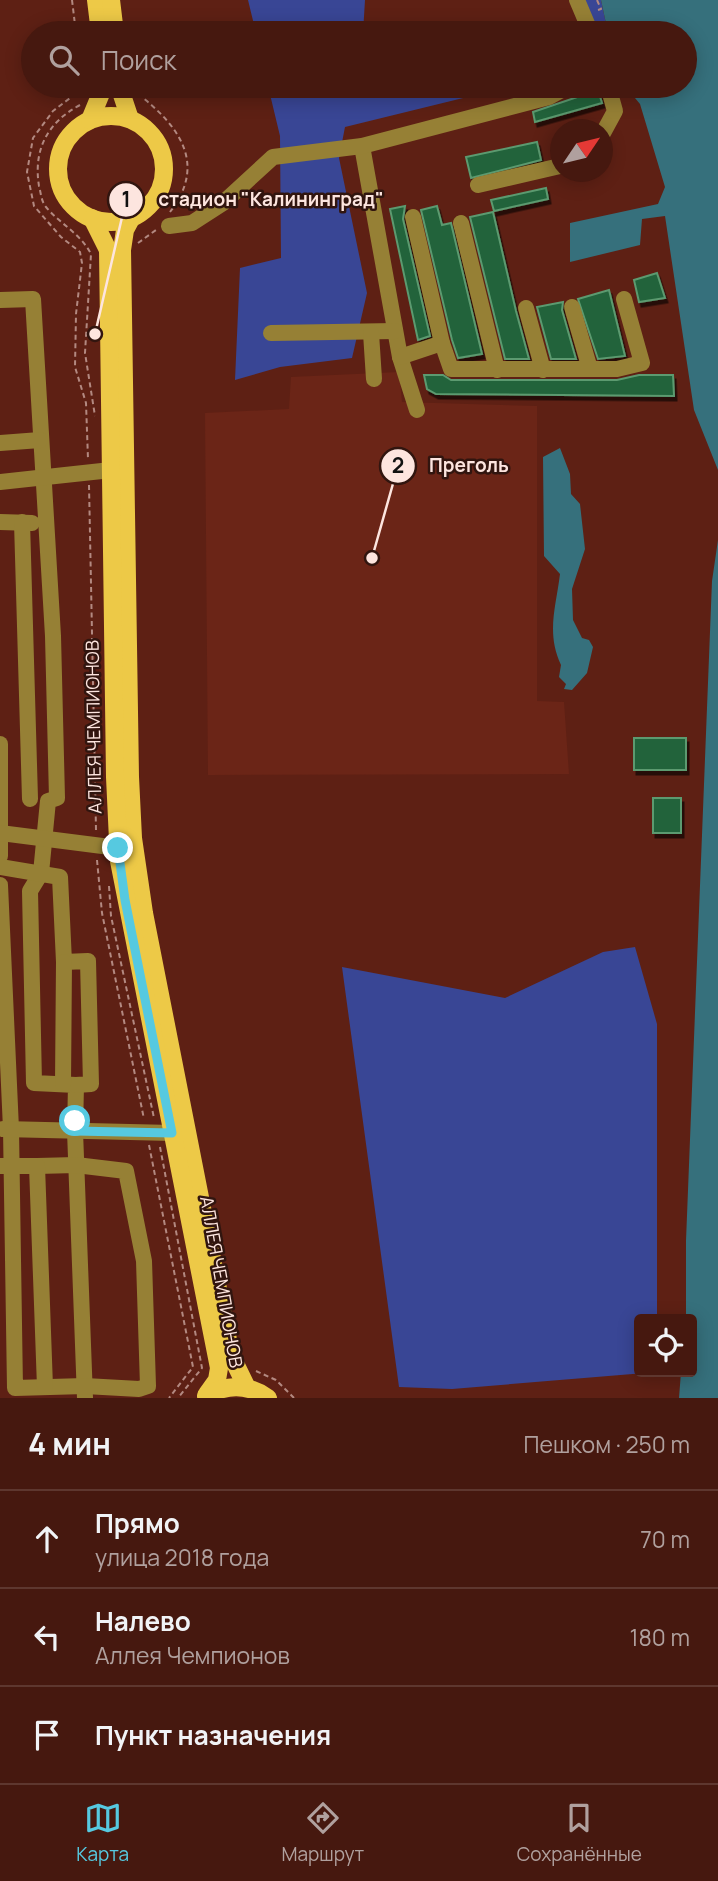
<!DOCTYPE html>
<html lang="ru">
<meta charset="utf-8">
<style>
body{margin:0;font-family:Manrope,sans-serif;background:#4d2118;color:#f1f3f6}
.controls{position:absolute;right:21px;bottom:21px;display:grid;overflow:hidden;border-radius:7px;box-shadow:0 4px 18px #0003}
.controls button{width:63px;height:63px;display:grid;place-items:center;padding:0;border:0;border-bottom:2px solid #5e372f;background:#46180f;color:#f1f3f6;font:35px sans-serif}
.compass{position:absolute;left:550px;top:119px;width:63px;height:63px;border-radius:50%;background:#46180f;box-shadow:0 4px 18px #0003;rotate:55deg}
.stop{position:absolute;width:21px;height:21px;margin:-16px;border:5px solid #56c9e0;border-radius:50%;background:#fff}
.stop.end{background:#56c9e0;border-color:#fff;box-shadow:0 2px 7px #0008}
.list{margin:0;padding:0;list-style:none}
h2{display:flex;justify-content:space-between;align-items:center;height:91px;margin:0;padding:0 28px;font-size:30px}
h2 small{font-size:23px;font-weight:400;color:#b0a09e}
.list li{display:grid;grid-template-columns:46px 1fr auto;gap:21px;align-items:center;box-sizing:border-box;height:98px;padding:0 28px;border-top:2px solid #5e372f}
.list b{display:block;font-size:26px;white-space:nowrap}
.list p{margin:0;font-size:23px;white-space:nowrap;color:#b0a09e}
.list em{font-size:23px;font-style:normal;color:#b0a09e}
.icon{flex:none;width:38px;height:38px;fill:none;stroke:currentColor;stroke-width:2;stroke-linecap:round;stroke-linejoin:round}
.map{position:relative;flex:none;width:718px;height:1398px;overflow:hidden}
.search{position:absolute;background:#46180f;box-shadow:0 4px 18px #0003;left:21px;right:21px;top:21px;height:77px;display:flex;align-items:center;gap:18px;box-sizing:border-box;padding:0 24px;border-radius:38px;color:#b0a09e;font-size:26px}
.sheet{height:385px;background:#46180f}
nav{display:flex;justify-content:space-around;align-items:center;box-sizing:border-box;height:98px;border-top:2px solid #5e372f;background:#46180f;font-size:19px;color:#b0a09e}
nav a{display:grid;justify-items:center;gap:4px}
nav .on{color:#56c9e0}
.map>svg:first-child{display:block}
.built{fill:#6b2517}
.green{fill:#394695}
.water{fill:#36707c}
.building{fill:#21633a;stroke:#5b9a6f;stroke-width:2;filter:url(#shadow)}
.lines{fill:none;stroke-linecap:round;stroke-linejoin:round}
.path{stroke:#b38981;stroke-width:2;stroke-dasharray:5 3.5;stroke-linecap:butt}
.minor{stroke:#968035;stroke-width:16}
.major{stroke:#edc947;stroke-width:18}
.route{stroke:#56c9e0;stroke-width:9}
.labels{text-anchor:middle;stroke-width:5;stroke-linejoin:round;paint-order:stroke}
.street-label{font-size:18px;fill:#fde5df;stroke:#31150f}
.leader{fill:none;stroke:#fde5df;stroke-width:2.5}
.callout-dot{fill:#fde5df;stroke:#31150f;stroke-width:2.5}
.mark-label{font-size:21px;text-anchor:middle;font-weight:bold;fill:#111}
.callout-label{font-size:19px;text-anchor:middle;font-weight:bold;fill:#fde5df;stroke:#31150f;stroke-width:5;stroke-linejoin:round;paint-order:stroke}
</style>
<div class="map">
<svg width="718" height="1398" viewBox="0 0 718 1398">
<defs>
<filter id="shadow"><feDropShadow dx="2.5" dy="4.5" stdDeviation="0" flood-color="#0009"/></filter>
</defs>
<rect width="100%" height="100%" fill="#5e2014"/>
<polygon class="built" points="399,372 402,402 537,406 537,701 564,702 569,774 208,775 205,413 289,409 291,377"/>
<g class="green">
<polygon points="248,0 365,0 363,33 407,27 409,33 256,33"/>
<polygon points="582,0 601,0 608,33 596,33"/>
<polygon points="268,86 512,86 345,127 339,158 367,293 352,358 280,367 235,380 240,268 281,258 280,136"/>
<polygon points="635,947 657,1024 657,1319 639,1319 639,1372 657,1372 452,1389 399,1387 342,967 505,998 603,952"/>
</g>
<g class="water">
<polygon points="601,0 718,0 718,470 694,410 665,216 642,219 640,245 570,262 570,223 658,204 665,187 640,104 625,86 685,86 685,33 608,33"/>
<path d="M560,448l10,26 1,20 9,10 5,45 -13,40 1,31 9,18 7,2 4,7 -6,26 -15,17 -8,-1 2,-5 -7,-7 2,-12c-15,-32 -5,-58 -1,-91l-16,-18 -1,-99z"/>
<polygon points="718,540 718,1398 679,1398 681,1372 692,1372 692,1319 686,1319 686,1241 712,581"/>
</g>
<g class="building">
<polygon points="598,90 602,103 535,122 533,112"/>
<polygon points="537,142 541,160 471,178 466,157"/>
<polygon points="546,188 548,199 494,211 491,200"/>
<polygon points="405,206 403,219 430,336 418,340 390,209"/>
<polygon points="437,206 442,225 451,223 482,354 458,358 452,340 421,210"/>
<polygon points="493,212 516,311 529,359 505,359 470,217"/>
<polygon points="657,273 665,298 639,302 634,280"/>
<polygon points="609,290 625,356 598,359 578,299"/>
<polygon points="563,302 562,310 576,359 551,359 537,307"/>
<polygon points="424,375 443,375 451,380 617,380 639,375 673,375 674,396 436,394 427,389"/>
<rect x="634" y="738" width="52" height="32"/>
<rect x="653" y="798" width="28" height="35"/>
</g>
<g class="lines">
<g class="path">
<polyline points="72,0 76,33"/>
<polyline points="597,0 601,9 598,10"/>
<polyline points="79,86 78,92 53,111 33,138 27,172 34,206 61,237 80,252 82,263 76,314 75,367 86,403 88,459"/>
<path d="M138,94c40,31 70,69 32,118"/>
<path d="M80,105c-32,17 -47,44 -41,81 2,7 2,15 7,21 14,17 35,27 45,47l-6,99 10,63"/>
<polyline points="138,243 156,230"/>
<polyline points="89,485 96,830"/>
<polyline points="97,860 102,913 144,1119"/>
<polyline points="109,886 111,916 154,1118"/>
<polyline points="149,1145 193,1367 169,1398"/>
<polyline points="160,1147 202,1368 178,1398"/>
<polyline points="256,1371 276,1380 294,1398"/>
</g>
<g class="minor">
<polyline points="577,0 591,33"/>
<polyline points="602,135 615,111 608,86"/>
<polyline points="362,146 400,357 417,410"/>
<polyline points="478,185 560,166"/>
<polyline points="413,217 442,343"/>
<polyline points="461,223 497,370"/>
<polyline points="169,226 192,223 223,203 273,157 362,146 549,97 569,86"/>
<polyline points="0,300 33,299 53,636 57,798 48,801 41,873 30,891 34,1083 76,1085 75,1131 85,1398"/>
<polyline points="572,307 590,369"/>
<polyline points="526,308 543,370"/>
<polyline points="271,333 395,331"/>
<polyline points="371,333 374,379"/>
<polyline points="400,357 442,343 451,369 617,369 642,363 624,299"/>
<polyline points="0,443 40,440"/>
<polyline points="0,482 111,470"/>
<polyline points="0,522 32,523"/>
<polyline points="22,522 30,799"/>
<polyline points="0,744 0,856"/>
<polyline points="0,833 118,848"/>
<polyline points="0,867 60,877 64,962 88,961 91,1084 76,1085"/>
<polyline points="0,885 11,1129 15,1388 85,1386 139,1389 148,1386 144,1261 126,1171 76,1165 37,1166"/>
<polyline points="63,1084 64,962"/>
<polyline points="3,1129 172,1133"/>
<polyline points="0,1166 37,1166 45,1387"/>
</g>
<g class="major">
<polyline points="96,0 100,33"/>
<polyline points="111,0 115,33"/>
<polyline points="119,86 130,119"/>
<circle cx="111" cy="169" r="53"/>
<polyline points="90,120 104,86"/>
<polyline points="132,217 125,230 122,250 130,777 133,838 144,913 231,1355 247,1388"/>
<polyline points="92,218 108,250 115,777 119,861 219,1368 217,1380 207,1394"/>
<path d="M206,1396c21,-12 42,-12 62,2"/>
</g>
</g>
<g class="lines">
<polyline class="route" points="75,1121 75,1131 172,1133 125,900 118,848"/>
</g>
<g class="labels">
<g class="street-label">
<text transform="translate(94 727) rotate(-91)" y="6">АЛЛЕЯ ЧЕМПИОНОВ</text>
<text transform="translate(221 1282) rotate(80)" y="6">АЛЛЕЯ ЧЕМПИОНОВ</text>
</g>
</g>
<path class="leader" d="M95 334L126 200M372 558L398 466"/>
<g class="callout-dot">
<circle cx="95" cy="334" r="7"/>
<circle cx="372" cy="558" r="7"/>
<circle cx="126" cy="200" r="18"/>
<circle cx="398" cy="466" r="18"/>
</g>
<g class="mark-label">
<text x="126" y="207">1</text>
<text x="398" y="473">2</text>
</g>
<g class="callout-label">
<text x="271" y="206">стадион "Калининград"</text>
<text x="469" y="472">Преголь</text>
</g>
</svg>
<div class="controls">
<button><svg class="icon" aria-label="locate" viewBox="0 0 24 24"><circle cx="12" cy="12" r="6"/><path d="M12 2v4M12 18v4M2 12h4M18 12h4"/></svg></button>
</div>
<svg class="compass" viewBox="-18 -18 36 36"><path d="M0-13l5 13h-10z" fill="#e53935"/><path d="M0 13l5-13h-10z" fill="#b0a09e"/></svg>
<div class="stop" style="left:75px;top:1121px"></div>
<div class="stop end" style="left:118px;top:848px"></div>
<div class="search"><svg class="icon" aria-label="search" viewBox="0 0 24 24"><circle cx="10" cy="10" r="6"/><path d="M15 15l6 6"/></svg>Поиск</div>
</div>
<section class="sheet">
<h2>4 мин<small>Пешком · 250 m</small></h2>
<ul class="list">
<li><svg class="icon" aria-label="ahead" viewBox="0 0 24 24"><path d="M12 20V5M6 11l6-6 6 6"/></svg><div><b>Прямо</b><p>улица 2018 года</p></div><em>70 m</em></li>
<li><svg class="icon" aria-label="left" viewBox="0 0 24 24"><path d="M17 20v-9H6M10 6l-5 5 5 5"/></svg><div><b>Налево</b><p>Аллея Чемпионов</p></div><em>180 m</em></li>
<li><svg class="icon" aria-label="arrive" viewBox="0 0 24 24"><path d="M6 21V4h12l-3 4 3 4H6"/></svg><div><b>Пункт назначения</b></div></li>
</ul>
</section>
<nav>
<a class="on"><svg class="icon" aria-label="map" viewBox="0 0 24 24"><path d="M3 6l6-2 6 2 6-2v14l-6 2-6-2-6 2zM9 4v14M15 6v14"/></svg>Карта</a>
<a><svg class="icon" aria-label="directions" viewBox="0 0 24 24"><path d="M12 3l9 9-9 9-9-9zM9 14v-3h6M13 9l2 2-2 2"/></svg>Маршрут</a>
<a><svg class="icon" aria-label="saved" viewBox="0 0 24 24"><path d="M7 4h10v16l-5-4-5 4z"/></svg>Сохранённые</a>
</nav>
